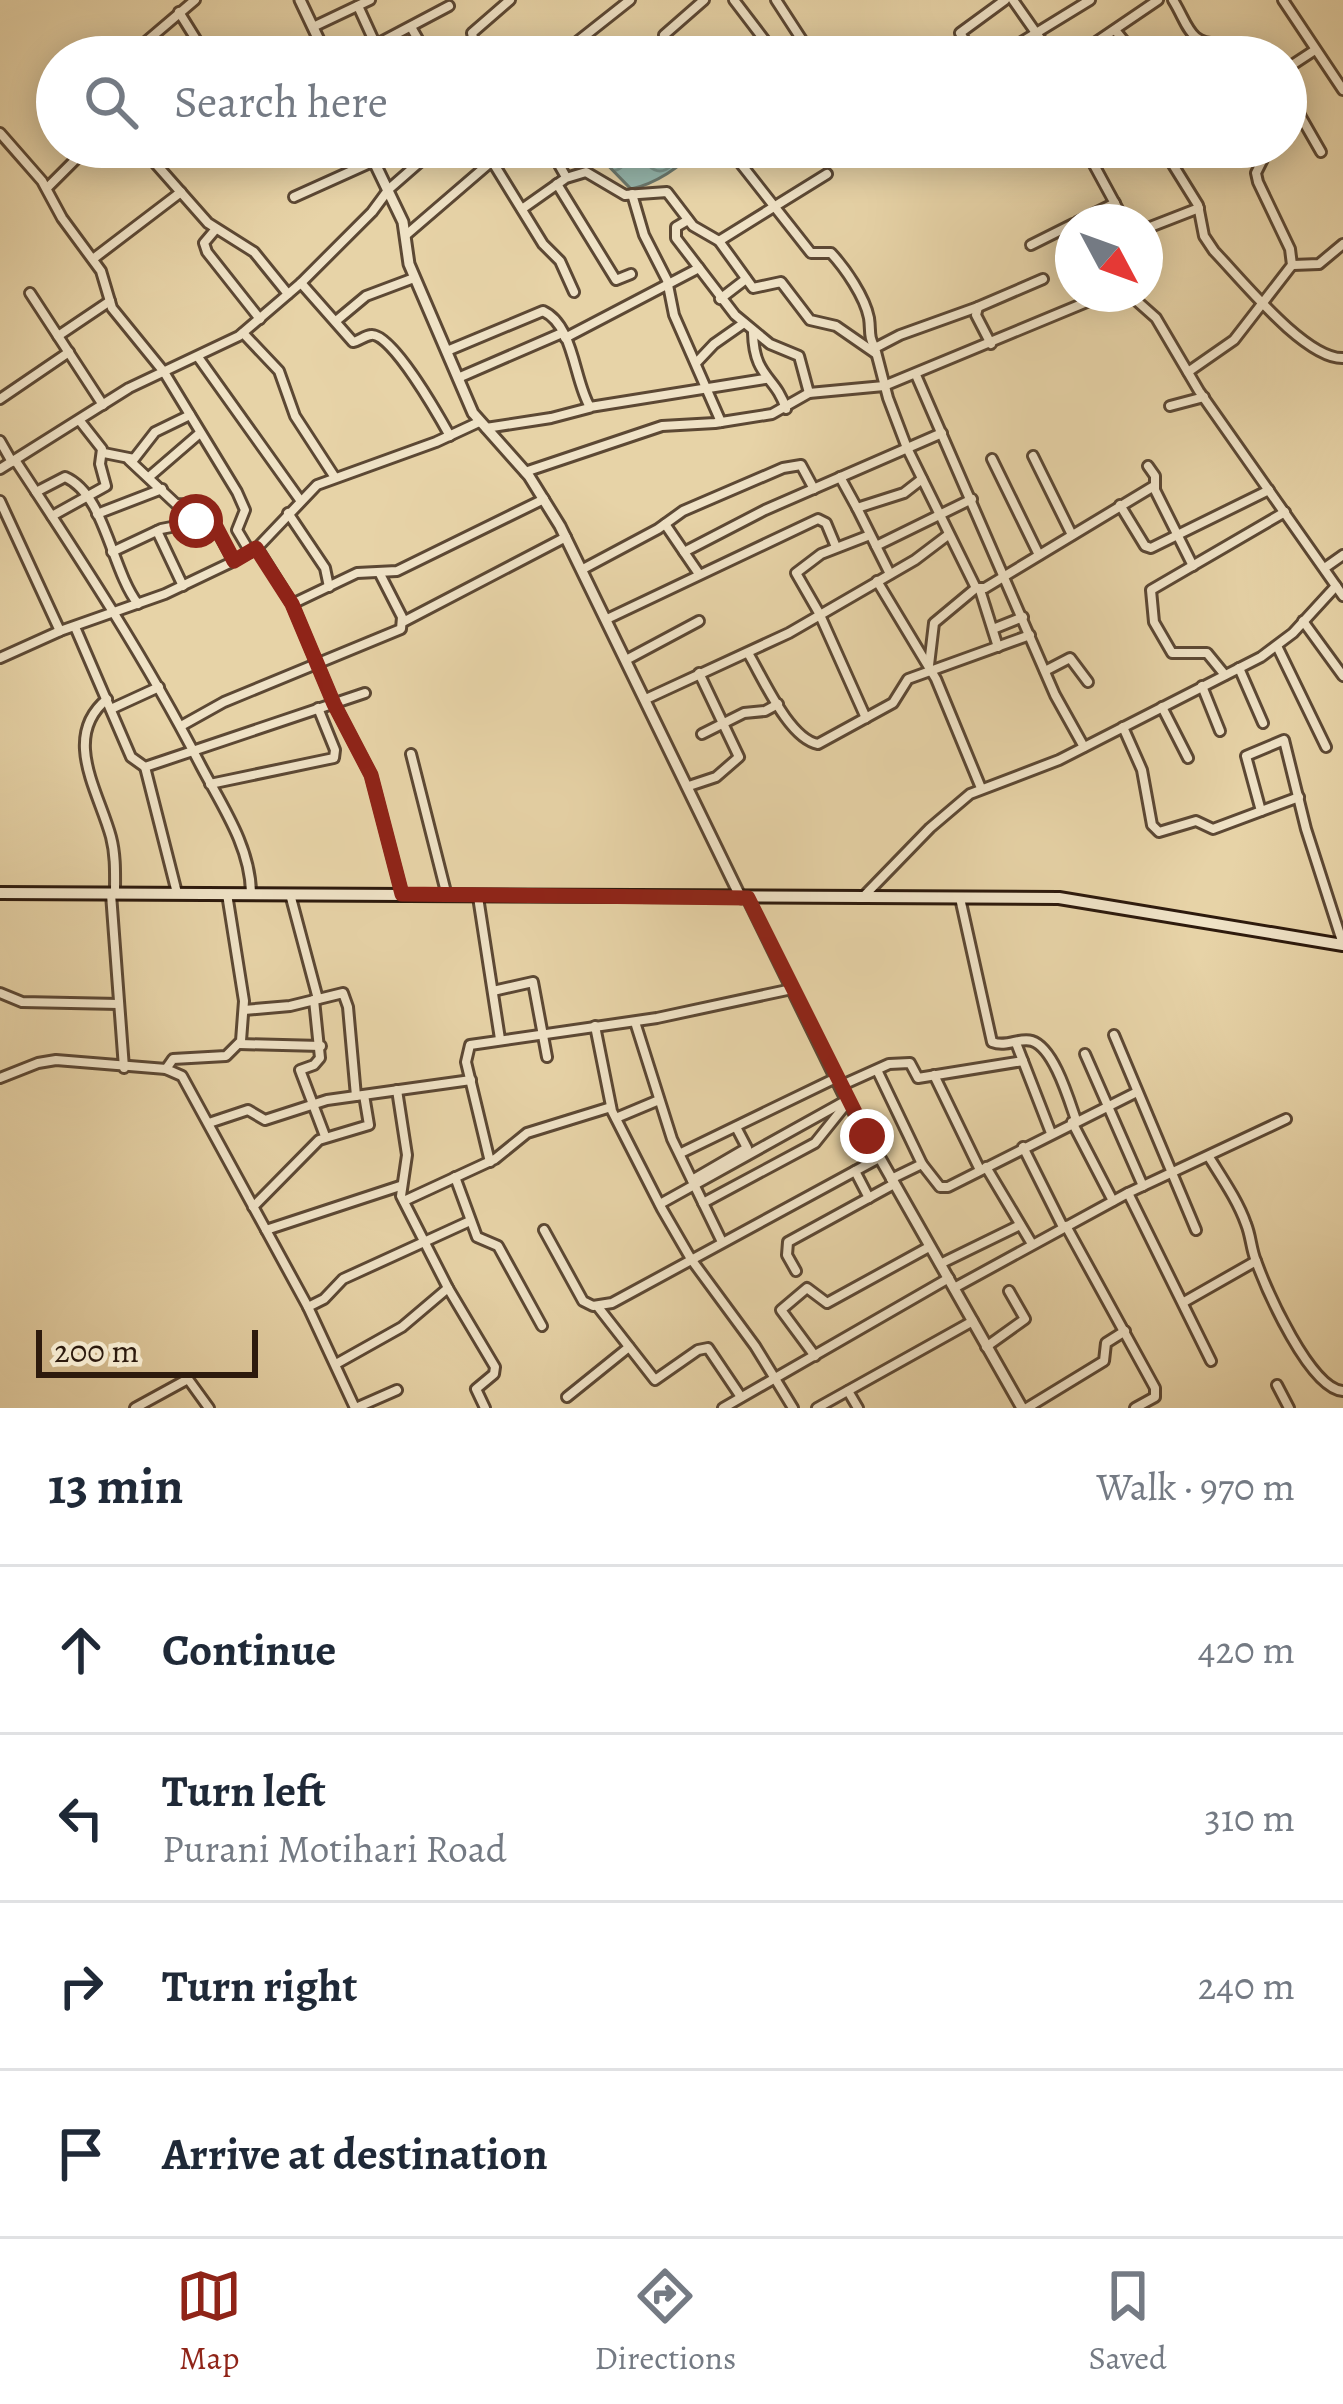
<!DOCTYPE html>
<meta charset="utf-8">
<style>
body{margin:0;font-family:Alegreya,serif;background:#f6f6f7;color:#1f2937}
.compass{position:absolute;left:1055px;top:204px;width:108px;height:108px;border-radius:50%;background:#fff;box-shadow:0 6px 30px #0003;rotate:131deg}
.scale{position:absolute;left:36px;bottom:30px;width:222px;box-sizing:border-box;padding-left:12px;border:6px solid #2d1a0d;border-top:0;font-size:33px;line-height:42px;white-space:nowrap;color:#2d1a0d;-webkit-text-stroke:9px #efe2c6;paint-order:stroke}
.stop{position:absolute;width:36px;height:36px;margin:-27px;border:9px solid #8f2418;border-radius:50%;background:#fff}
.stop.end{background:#8f2418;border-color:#fff;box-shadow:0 3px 12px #0008}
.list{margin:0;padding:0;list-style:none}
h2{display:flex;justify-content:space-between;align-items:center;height:156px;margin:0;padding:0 48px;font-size:51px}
h2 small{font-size:39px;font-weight:400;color:#747a83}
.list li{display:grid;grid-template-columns:78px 1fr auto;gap:36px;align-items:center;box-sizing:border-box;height:168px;padding:0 48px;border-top:3px solid #e0e1e3}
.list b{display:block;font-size:45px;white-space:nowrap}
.list p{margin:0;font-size:39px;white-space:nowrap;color:#747a83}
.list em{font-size:39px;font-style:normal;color:#747a83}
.icon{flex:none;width:66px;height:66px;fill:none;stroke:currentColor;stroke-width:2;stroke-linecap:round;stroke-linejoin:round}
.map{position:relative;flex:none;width:1343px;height:1408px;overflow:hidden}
.search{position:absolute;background:#fff;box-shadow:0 6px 30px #0003;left:36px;right:36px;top:36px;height:132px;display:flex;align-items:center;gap:30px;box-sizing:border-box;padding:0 42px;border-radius:66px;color:#747a83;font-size:45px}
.sheet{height:828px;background:#fff}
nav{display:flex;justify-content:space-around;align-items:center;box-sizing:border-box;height:168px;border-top:3px solid #e0e1e3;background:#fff;font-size:33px;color:#747a83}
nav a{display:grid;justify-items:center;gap:6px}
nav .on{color:#8f2418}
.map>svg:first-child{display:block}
.water{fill:url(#water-waves);stroke:#6d786c;stroke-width:3}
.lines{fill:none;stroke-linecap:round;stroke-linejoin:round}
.minor-casing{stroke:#5c4834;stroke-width:14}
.tertiary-casing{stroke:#5c4834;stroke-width:15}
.secondary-casing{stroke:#2d1a0d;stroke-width:16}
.minor{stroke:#efe2c6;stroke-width:8}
.tertiary{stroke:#efe2c6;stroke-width:9}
.secondary{stroke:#efe2c6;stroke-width:10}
.route{stroke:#8f2418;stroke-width:15}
</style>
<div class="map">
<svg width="1343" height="1408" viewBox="0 0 1343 1408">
<defs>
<pattern id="water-waves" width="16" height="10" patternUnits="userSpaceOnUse" patternTransform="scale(3)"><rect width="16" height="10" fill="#97b7ac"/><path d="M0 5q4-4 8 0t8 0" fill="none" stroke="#7c948a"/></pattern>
</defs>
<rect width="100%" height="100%" fill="#e7d3a7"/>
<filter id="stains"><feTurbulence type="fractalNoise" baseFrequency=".00167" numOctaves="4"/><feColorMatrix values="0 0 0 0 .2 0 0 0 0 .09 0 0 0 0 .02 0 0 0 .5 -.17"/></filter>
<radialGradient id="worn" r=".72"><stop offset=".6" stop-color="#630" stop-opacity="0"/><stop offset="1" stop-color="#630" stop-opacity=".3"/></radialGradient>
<path class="water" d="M590,147h107v1c-16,19 -42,36 -66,41z"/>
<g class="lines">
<defs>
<g id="minor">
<polyline points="734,0 766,42 770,57"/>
<polyline points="776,0 813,57"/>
<polyline points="1013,0 1053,57"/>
<path d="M1173,0c16,26 16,46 49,43l14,14"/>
<polyline points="1283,0 1343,90"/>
<polyline points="358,6 374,41 379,43 449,6"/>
<polyline points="179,12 207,57"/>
<polyline points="313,27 370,0"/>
<polyline points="411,27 428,57"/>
<polyline points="1115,30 1137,57"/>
<polyline points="664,35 704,0"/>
<polyline points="128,57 195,0"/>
<polyline points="477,57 472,33 510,0"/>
<polyline points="558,57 630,0"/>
<polyline points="984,57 967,44 960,33 1005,0"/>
<polyline points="997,57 1090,0"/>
<polyline points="1074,57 1158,0"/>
<polyline points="1286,69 1315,50"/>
<polyline points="1286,91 1321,152"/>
<polyline points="0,133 42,181 62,218 101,271 112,308 164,372 237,492 245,510 237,530 250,552"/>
<polyline points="141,147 208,223 254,252 288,294"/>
<polyline points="549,147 566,177"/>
<path d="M1162,147l36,58 6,31 10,15c28,29 91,108 129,107"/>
<polyline points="1087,152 1125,222"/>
<polyline points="492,161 543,244 560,261 574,292"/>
<path d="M741,164l70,89h20c14,15 34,44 38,65 2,13 -1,18 6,30"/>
<polyline points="557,184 616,280 631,274"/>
<polyline points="47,188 88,147"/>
<polyline points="632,194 644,235 667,280 674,315 721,422"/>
<polyline points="294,197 374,161"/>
<polyline points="522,209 566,178 586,172 625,195 667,192 693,226 719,241 753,288 781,282 810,320 836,326 875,353"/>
<polyline points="688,220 676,227 676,238 735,315 770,344 799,356 809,393"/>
<polyline points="1077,222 1115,203"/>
<polyline points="1145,229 1199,208"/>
<polyline points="215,230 204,243 207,252 260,319"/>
<polyline points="406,235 492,161 498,153 497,147"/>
<polyline points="719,241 827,174"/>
<polyline points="1031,245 1073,224"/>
<polyline points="1145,257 1150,270 1145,274"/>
<polyline points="93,259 181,192"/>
<polyline points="1293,265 1319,264 1343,244"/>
<path d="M301,283l52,59c6,-1 11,-6 18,-7 20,-4 69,83 79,101"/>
<polyline points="30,293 103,405"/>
<polyline points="1129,294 1156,318 1199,391 1343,596"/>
<polyline points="720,299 746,279"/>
<polyline points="978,307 900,335 875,348 888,398 907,448 976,588 985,588 1154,486"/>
<polyline points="336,321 366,296 414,278"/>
<polyline points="243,333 279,371 295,416 334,476"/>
<path d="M753,333c1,45 23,43 33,76"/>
<polyline points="58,336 110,301"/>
<polyline points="565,338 699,268"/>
<polyline points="991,344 976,315 978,307 1043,279"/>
<path d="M447,351l96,-40c31,14 31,70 47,96l175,-28"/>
<polyline points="198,357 300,500"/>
<polyline points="697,362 714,344 744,323"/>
<polyline points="1188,372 1234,340 1292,265 1290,249 1258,182 1256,173 1266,153 1264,147"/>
<polyline points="916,375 1055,695 1084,747"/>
<polyline points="458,378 562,333"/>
<polyline points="0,399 69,352"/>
<polyline points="1170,406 1204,397"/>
<polyline points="486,428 551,418 589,408"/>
<polyline points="0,441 12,462"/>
<polyline points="104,453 134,459 155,432 190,415"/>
<polyline points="1033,456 1072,535"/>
<polyline points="992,459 1039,555"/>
<path d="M15,460c66,100 131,199 186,306 21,40 49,80 50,126"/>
<polyline points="129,460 176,504 203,505 234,561"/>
<polyline points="1148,466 1155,476 1155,490 1193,566"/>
<polyline points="0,469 129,388 239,336 301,283 372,212 389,189 437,147"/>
<polyline points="525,472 662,426 715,423 772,414 809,393 884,386 1106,294"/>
<polyline points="149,477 200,433"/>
<polyline points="840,477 857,508 904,493 922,479"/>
<path d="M36,492l29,-15c40,17 46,92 73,127"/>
<polyline points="0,501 60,631"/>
<polyline points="1120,505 1145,546 1151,548 1269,490"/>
<polyline points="857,508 890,574"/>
<polyline points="288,513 325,568 329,587"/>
<polyline points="97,514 162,489"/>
<polyline points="52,516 106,486 100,464 102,449 80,421"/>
<polyline points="665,524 699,574"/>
<polyline points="157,531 183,586"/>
<polyline points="876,546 972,499"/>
<polyline points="257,548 292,604 334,704 371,775 402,894"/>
<polyline points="112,552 161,529 212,519"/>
<polyline points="684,552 765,510 942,433"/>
<polyline points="1326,567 1343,555"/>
<polyline points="583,569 658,529 683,511 783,468 801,465 814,489"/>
<polyline points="877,581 936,679 981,788"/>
<polyline points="980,590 998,647"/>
<polyline points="292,604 357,573 397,571 544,499"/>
<polyline points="607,619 818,519 826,523 836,547"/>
<polyline points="1303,621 1343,676"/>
<polyline points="403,622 566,537"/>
<polyline points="75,627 131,757 145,767 365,693"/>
<polyline points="993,629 1023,617"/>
<polyline points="1277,646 1326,747"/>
<path d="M748,653c15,25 41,86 70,91l75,-41 15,-24 122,-44"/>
<polyline points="0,658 60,631 165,594 230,563 257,548 317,485 436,442 479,422"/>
<polyline points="626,660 699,621"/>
<polyline points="929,665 934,623 976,588"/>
<polyline points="1239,668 1263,723"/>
<polyline points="1045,671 1070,658 1088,682"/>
<polyline points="1225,675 1207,653 1172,653 1154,622 1151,590 1285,512"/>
<polyline points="1202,686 1220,731"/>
<path d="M107,699c-46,38 -8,93 4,138 5,19 4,38 4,57"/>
<polyline points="646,699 789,633 915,560 948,535"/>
<polyline points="1162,707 1188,758"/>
<polyline points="111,709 159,687"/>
<polyline points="866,718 819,613 796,573 821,554 870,535"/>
<polyline points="181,726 224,702 401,629 402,617 380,574"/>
<polyline points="1123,727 1142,770 1152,825 1159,832 1196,821 1213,829 1299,797"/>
<polyline points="702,734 744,713 765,711 778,704"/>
<polyline points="411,754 447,896"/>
<polyline points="145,767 177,893"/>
<polyline points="210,784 334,758 335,750 318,708"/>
<polyline points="689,786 716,777 739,757 699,673"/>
<polyline points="1261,811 1246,756 1284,740 1306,829 1343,944"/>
<polyline points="111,894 124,1068"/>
<polyline points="290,894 318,999"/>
<polyline points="478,897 500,1039"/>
<polyline points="863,897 930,828 970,794 1059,760 1261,657 1293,633 1336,586"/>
<path d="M960,898l32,144c15,6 27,-5 40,-1 22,7 37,59 44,79"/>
<polyline points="493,991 533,982 547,1057"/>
<polyline points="0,993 22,1002 119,1004"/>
<polyline points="314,1000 320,1058 314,1065 300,1070 325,1136"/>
<polyline points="244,1010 290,1006 343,993 348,1007 356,1096"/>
<polyline points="635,1022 672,1139 722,1242"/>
<polyline points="595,1026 612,1111 662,1209 691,1259 755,1346 793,1408"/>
<polyline points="1114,1035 1196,1230"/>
<polyline points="1016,1043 1051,1133"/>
<polyline points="239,1044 321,1046"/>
<polyline points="1085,1054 1143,1186"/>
<polyline points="166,1069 173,1059 226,1056 241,1041 244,1001 227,894"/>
<polyline points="877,1070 922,1164"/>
<polyline points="934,1075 980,1170"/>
<polyline points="0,1078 38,1063 56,1060 166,1069 182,1076 308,1307 355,1408"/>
<polyline points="840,1086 889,1064 910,1063 918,1078 1023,1061"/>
<polyline points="397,1090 407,1155 401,1196 448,1288 495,1367 494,1374 476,1389 485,1408"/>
<polyline points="616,1118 659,1100"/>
<polyline points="1072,1122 1113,1201"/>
<polyline points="209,1123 248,1110 265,1120 327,1100 471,1080"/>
<polyline points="1023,1147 1063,1227"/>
<polyline points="681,1153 836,1078"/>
<path d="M1209,1157c13,21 29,44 37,67 5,12 5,25 10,37 11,30 54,128 87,130"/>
<polyline points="490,1162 466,1062 470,1045 657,1018 792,989"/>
<polyline points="986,1167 1032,1244"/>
<polyline points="855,1171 869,1198"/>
<polyline points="455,1177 477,1237 498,1246 542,1326"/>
<polyline points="891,1179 922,1164 940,1187 948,1187 1137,1092"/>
<polyline points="692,1180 747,1148 736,1127"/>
<polyline points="1128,1193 1211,1361"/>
<polyline points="404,1201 495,1159 527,1133 611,1107"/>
<polyline points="703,1203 815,1143 847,1103"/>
<polyline points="660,1204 847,1100"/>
<polyline points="253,1207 319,1140 369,1125 364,1095"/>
<polyline points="1066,1226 1155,1388 1155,1397 1135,1408"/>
<polyline points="266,1230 400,1186"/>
<polyline points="544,1230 583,1301 593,1306 612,1303 879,1158"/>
<polyline points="940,1264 1020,1225"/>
<polyline points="796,1271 787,1255 788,1242 894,1184"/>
<polyline points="954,1288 1128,1193 1286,1119"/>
<polyline points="1184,1302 1256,1261"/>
<polyline points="308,1307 324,1299 343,1279 470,1221"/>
<polyline points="598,1307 655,1380 698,1350 708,1348 741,1397"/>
<polyline points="986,1347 1025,1319 1009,1291"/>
<polyline points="815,1356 781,1310 807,1288 827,1303 929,1247"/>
<polyline points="336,1364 402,1327 448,1288"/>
<polyline points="1277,1385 1289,1408"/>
<polyline points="848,1391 858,1408"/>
<polyline points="567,1397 629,1347"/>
<polyline points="135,1408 188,1379 209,1408"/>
<polyline points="356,1408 397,1390"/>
<polyline points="723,1408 949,1278"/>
<polyline points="817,1408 973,1321"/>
<polyline points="1027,1408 1104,1361 1106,1343 1125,1331"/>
</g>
<g id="tertiary">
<polyline points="300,0 327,57"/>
<polyline points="367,147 403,222 409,264 473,413 529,476 560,526 741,898"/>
<polyline points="748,899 843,1093 1022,1408"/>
</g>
<polyline id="secondary" points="0,893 1059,898 1343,945"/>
</defs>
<use href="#minor" class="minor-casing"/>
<use href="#tertiary" class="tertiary-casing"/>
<use href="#secondary" class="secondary-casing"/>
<use href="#minor" class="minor"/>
<use href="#tertiary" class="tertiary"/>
<use href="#secondary" class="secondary"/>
</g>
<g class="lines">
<polyline class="route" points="196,521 212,519 234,561 256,548 292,604 334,704 371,775 402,894 748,898 867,1136"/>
</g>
<rect width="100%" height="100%" filter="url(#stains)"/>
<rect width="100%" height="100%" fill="url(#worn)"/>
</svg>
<svg class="compass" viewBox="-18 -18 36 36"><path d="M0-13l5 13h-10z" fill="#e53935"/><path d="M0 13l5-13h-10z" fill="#747a83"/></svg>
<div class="scale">200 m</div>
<div class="stop" style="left:196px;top:521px"></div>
<div class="stop end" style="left:867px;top:1136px"></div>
<div class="search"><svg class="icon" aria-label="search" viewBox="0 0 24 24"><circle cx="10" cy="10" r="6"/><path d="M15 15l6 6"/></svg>Search here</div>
</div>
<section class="sheet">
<h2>13 min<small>Walk · 970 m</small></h2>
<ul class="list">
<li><svg class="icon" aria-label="ahead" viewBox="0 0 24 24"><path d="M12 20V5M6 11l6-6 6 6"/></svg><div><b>Continue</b></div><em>420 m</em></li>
<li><svg class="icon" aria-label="left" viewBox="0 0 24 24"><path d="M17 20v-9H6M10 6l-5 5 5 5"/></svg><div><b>Turn left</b><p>Purani Motihari Road</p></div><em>310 m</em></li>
<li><svg class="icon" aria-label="right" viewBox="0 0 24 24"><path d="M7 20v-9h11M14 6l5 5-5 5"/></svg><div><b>Turn right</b></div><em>240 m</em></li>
<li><svg class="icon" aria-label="arrive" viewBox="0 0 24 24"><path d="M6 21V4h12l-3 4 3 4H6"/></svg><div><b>Arrive at destination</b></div></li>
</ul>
</section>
<nav>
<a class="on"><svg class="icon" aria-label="map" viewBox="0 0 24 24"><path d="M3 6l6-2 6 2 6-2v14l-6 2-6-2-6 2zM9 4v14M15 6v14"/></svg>Map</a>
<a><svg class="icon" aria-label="directions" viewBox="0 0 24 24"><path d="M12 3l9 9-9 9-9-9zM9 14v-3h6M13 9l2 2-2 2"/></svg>Directions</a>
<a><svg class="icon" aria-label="saved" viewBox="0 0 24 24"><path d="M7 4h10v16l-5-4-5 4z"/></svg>Saved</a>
</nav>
